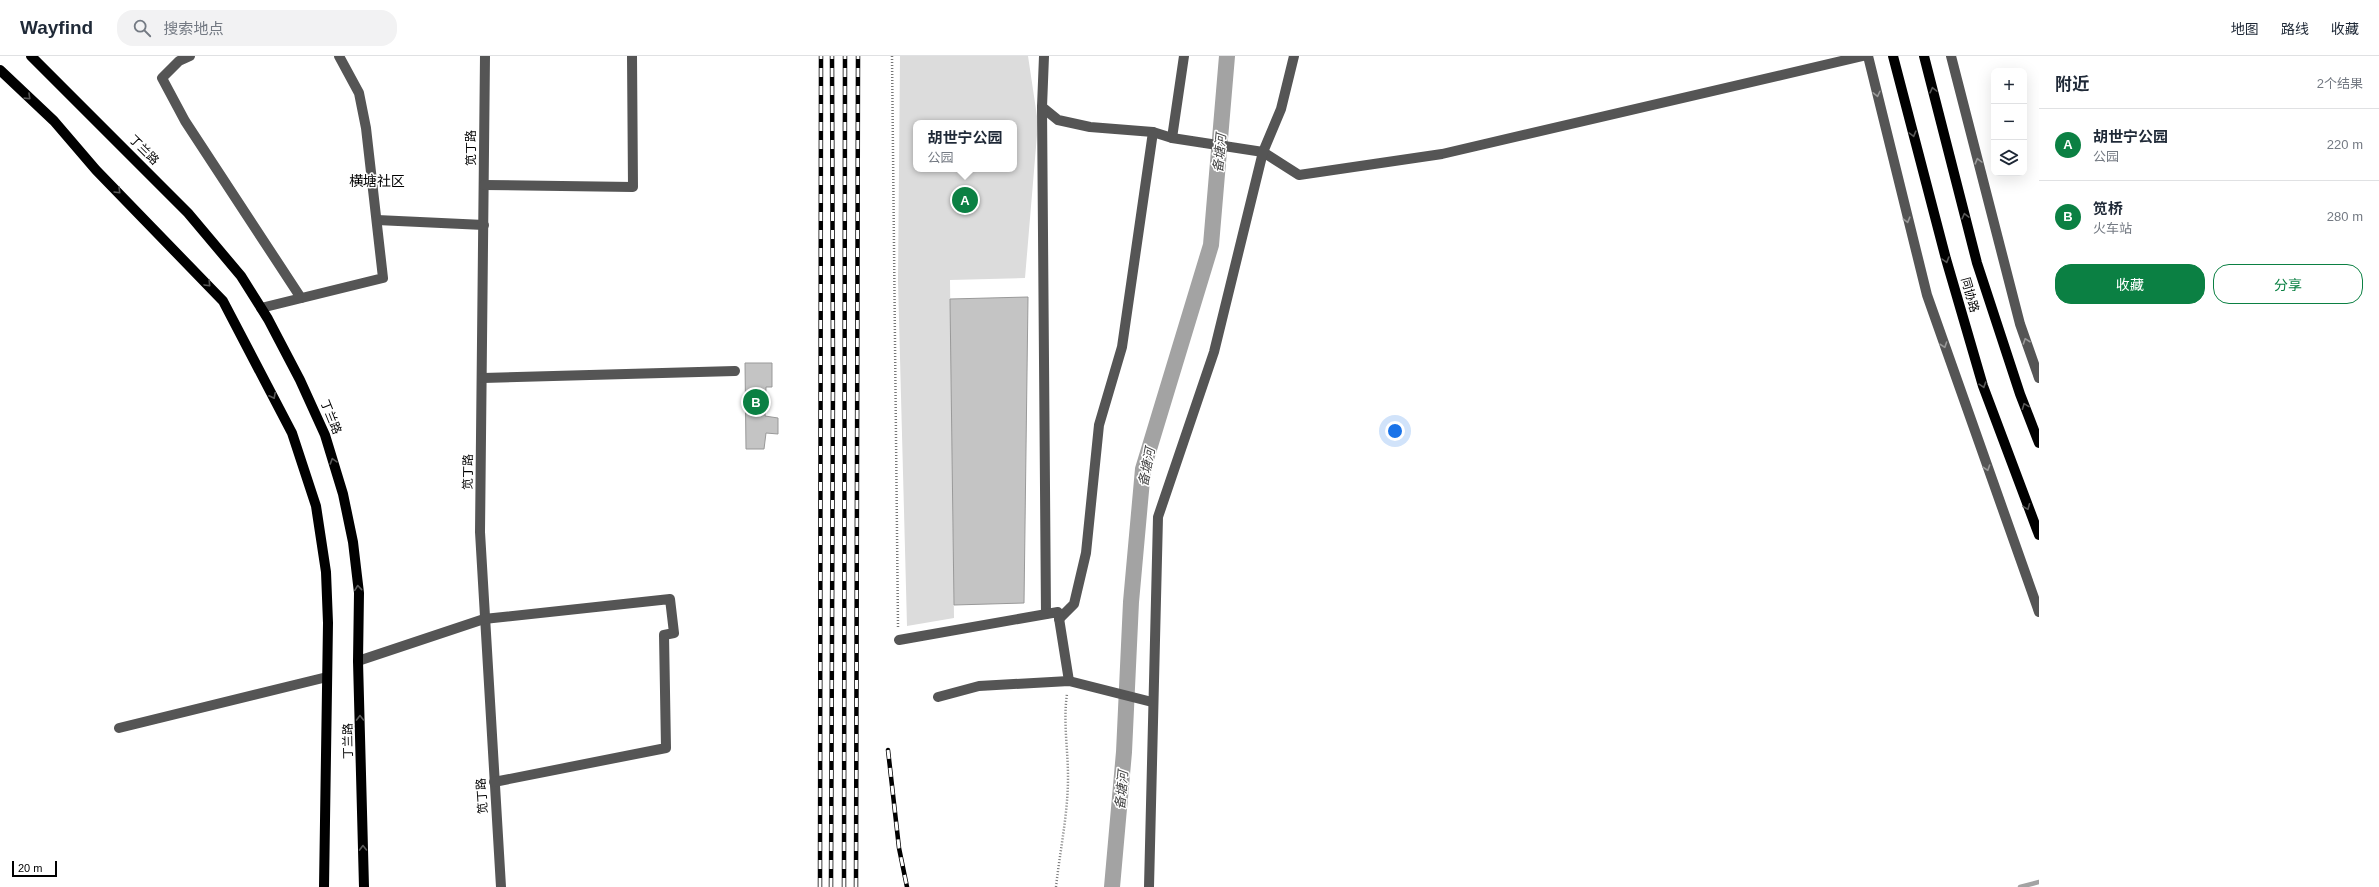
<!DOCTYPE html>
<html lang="zh">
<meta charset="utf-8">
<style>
body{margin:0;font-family:Helvetica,"Noto Sans SC",sans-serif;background:#f2f2f3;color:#1f2937}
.controls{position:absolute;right:12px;top:12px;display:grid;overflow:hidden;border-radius:8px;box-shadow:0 4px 16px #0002}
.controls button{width:36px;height:36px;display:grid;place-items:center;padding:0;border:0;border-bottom:1px solid #e0e1e3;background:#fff;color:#1f2937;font:20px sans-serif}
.scale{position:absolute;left:12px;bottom:10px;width:45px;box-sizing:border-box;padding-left:4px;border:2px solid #000;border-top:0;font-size:11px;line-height:14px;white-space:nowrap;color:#000;-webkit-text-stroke:3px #fff;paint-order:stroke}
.you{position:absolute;left:1395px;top:375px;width:14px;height:14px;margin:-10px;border:3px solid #fff;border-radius:50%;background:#1a73e8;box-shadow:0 0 0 6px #1a73e833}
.badge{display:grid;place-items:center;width:26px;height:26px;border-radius:50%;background:#0b8043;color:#fff;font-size:13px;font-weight:700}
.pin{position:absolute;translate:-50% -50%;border:2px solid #fff;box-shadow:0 1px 4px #0006}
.popup{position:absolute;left:913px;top:64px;width:104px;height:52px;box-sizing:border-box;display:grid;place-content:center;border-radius:8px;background:#fff;filter:drop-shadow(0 1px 3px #0005);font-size:13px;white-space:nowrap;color:#747a83}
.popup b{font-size:15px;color:#1f2937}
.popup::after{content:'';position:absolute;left:50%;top:100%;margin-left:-8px;border:8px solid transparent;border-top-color:#fff}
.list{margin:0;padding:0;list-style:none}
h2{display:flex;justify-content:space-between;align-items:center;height:52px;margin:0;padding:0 16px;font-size:17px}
h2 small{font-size:13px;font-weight:400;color:#747a83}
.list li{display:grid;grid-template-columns:26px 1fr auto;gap:12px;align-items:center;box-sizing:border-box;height:72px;padding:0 16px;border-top:1px solid #e0e1e3}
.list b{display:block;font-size:15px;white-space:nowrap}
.list p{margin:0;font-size:13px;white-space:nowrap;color:#747a83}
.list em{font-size:13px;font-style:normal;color:#747a83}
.actions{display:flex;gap:8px;padding:12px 16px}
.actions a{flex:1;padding:9px 0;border:1px solid #0b8043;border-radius:16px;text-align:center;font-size:14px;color:#0b8043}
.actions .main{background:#0b8043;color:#fff}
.icon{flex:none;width:22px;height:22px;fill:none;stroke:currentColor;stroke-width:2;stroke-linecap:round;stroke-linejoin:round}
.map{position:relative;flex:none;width:2039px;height:831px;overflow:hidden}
header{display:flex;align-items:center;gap:24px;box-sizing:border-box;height:56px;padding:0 20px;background:#fff;border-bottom:1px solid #e0e1e3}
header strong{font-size:19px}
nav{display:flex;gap:22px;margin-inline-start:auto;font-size:14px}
.search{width:280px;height:36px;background:#f2f2f3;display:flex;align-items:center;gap:10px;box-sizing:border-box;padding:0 14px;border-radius:16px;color:#747a83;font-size:15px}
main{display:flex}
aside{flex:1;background:#fff}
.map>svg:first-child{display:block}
.green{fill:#dcdcdc;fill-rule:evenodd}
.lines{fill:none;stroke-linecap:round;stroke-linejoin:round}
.stream{stroke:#a3a3a3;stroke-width:4.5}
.canal{stroke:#a3a3a3;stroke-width:16}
.building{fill:#c4c4c4;stroke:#999}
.path{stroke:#777;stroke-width:2.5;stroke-dasharray:1 2;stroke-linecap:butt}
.minor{stroke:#555;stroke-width:10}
.major{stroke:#000;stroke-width:10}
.rail-casing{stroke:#000;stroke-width:4.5}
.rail{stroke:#fff;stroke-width:3;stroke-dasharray:9;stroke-linecap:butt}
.oneway{stroke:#595959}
.oneway2{stroke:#999}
.labels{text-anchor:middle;stroke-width:3;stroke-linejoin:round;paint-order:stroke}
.street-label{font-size:12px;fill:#000;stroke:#fff}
.water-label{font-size:13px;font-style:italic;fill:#444;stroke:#fff}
.quarter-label{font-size:14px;fill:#000;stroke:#fff}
</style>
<header>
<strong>Wayfind</strong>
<div class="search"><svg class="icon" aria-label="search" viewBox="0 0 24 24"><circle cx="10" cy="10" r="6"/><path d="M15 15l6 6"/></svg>搜索地点</div>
<nav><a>地图</a><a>路线</a><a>收藏</a></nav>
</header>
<main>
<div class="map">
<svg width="2039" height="831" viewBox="0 0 2039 831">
<rect width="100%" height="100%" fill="#fff"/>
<path class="green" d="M900,0h128l10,67 -13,155 -75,2 4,338 -47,8 -9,-345zM916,67h98v46h-98z"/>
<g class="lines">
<polyline class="stream" points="2020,831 2039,826"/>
<polyline class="canal" points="1112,831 1124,696 1131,546 1143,413 1211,189 1227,0"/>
</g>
<g class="building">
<polygon points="1028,241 1024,547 954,549 950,243"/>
<polygon points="745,307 772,307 772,331 766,331 765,360 778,362 778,378 766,377 764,393 746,393"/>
</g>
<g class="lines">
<g class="path">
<polyline points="892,0 898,571"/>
<path d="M1056,831c4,-37 12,-73 12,-110 0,-28 -5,-55 -1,-83"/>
</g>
<g class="minor">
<polyline points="190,0 179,5 162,22 185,65 301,242"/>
<polyline points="485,0 480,476 501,831"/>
<polyline points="1044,0 1042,51 1058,64 1090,71 1153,76 1172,82 1263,96 1299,119 1442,98 1863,0"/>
<polyline points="1868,0 1927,239 2039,556"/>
<polyline points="1951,0 2020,268 2039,322"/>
<polyline points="1042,51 1046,558"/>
<polyline points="1172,82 1184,0"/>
<polyline points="484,129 633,131 632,0"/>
<polyline points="377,164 484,169"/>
<polyline points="261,252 383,222 366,72 359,37 339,0"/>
<polyline points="483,322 735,315"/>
<polyline points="1059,563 1074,548 1086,497 1099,369 1122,291 1153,76"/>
<polyline points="899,584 1058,556 1069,625"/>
<polyline points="358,605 484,563 670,543 674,577 664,579 666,692 494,726"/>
<polyline points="938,641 979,630 1069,625 1152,646"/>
<polyline points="119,672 327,621"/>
<polyline points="1149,831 1158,461 1214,296 1263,96 1281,53 1294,0"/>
</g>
<g class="major">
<polyline points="31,0 188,157 241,220 268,263 300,324 325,379 343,438 353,486 359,537 358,605 364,831"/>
<polyline points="1893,0 1946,203 1983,330 2039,479"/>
<polyline points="1924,0 1977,207 2020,338 2039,387"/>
<polyline points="0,14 54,65 96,114 223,245 292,377 316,450 326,516 328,567 324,831"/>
</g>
<defs>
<g id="rail">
<polyline points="888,694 899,792 907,831"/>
<polyline points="820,831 821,0"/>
<polyline points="831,831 833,322 832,0"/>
<polyline points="844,831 845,0"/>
<polyline points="856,831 858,0"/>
</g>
</defs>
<use href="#rail" class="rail-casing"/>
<use href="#rail" class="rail"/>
</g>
<defs><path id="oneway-chevron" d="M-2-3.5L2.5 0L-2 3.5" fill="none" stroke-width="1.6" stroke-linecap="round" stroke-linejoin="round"/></defs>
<g class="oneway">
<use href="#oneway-chevron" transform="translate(1933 34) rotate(-104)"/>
<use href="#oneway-chevron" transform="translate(28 41) rotate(44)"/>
<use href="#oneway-chevron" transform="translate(1913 78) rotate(75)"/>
<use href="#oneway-chevron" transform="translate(118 135) rotate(45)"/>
<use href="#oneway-chevron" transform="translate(1965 160) rotate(-104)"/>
<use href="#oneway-chevron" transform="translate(1946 204) rotate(74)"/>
<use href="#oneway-chevron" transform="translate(208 228) rotate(47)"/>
<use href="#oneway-chevron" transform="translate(1983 329) rotate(72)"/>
<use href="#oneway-chevron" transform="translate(273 340) rotate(63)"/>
<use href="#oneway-chevron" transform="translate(2025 350) rotate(-111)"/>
<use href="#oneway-chevron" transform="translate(333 405) rotate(-107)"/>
<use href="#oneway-chevron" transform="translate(2027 451) rotate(68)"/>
<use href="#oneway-chevron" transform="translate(358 532) rotate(-96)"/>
<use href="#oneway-chevron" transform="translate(360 662) rotate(-91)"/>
<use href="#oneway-chevron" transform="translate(363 792) rotate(-91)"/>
</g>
<g class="oneway2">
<use href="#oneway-chevron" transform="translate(1877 38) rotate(77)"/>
<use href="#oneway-chevron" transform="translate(1978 105) rotate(-105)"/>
<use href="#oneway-chevron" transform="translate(1907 164) rotate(75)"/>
<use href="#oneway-chevron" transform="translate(2026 285) rotate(-109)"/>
<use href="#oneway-chevron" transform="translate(1944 289) rotate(71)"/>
<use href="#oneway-chevron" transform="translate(1987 412) rotate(71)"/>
</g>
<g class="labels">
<g class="street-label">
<text transform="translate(471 92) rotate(-90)" y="4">笕丁路</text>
<text transform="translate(144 94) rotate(45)" y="4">丁兰路</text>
<text transform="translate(1970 239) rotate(74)" y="4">同协路</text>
<text transform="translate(331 361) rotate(68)" y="4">丁兰路</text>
<text transform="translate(468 416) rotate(-89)" y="4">笕丁路</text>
<text transform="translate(348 685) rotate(-91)" y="4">丁兰路</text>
<text transform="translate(482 740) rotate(-94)" y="4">笕丁路</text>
</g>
<g class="water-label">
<text transform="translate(1219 97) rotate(-85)" y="5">备塘河</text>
<text transform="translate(1146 411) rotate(-79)" y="5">备塘河</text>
<text transform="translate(1121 734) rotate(-85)" y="5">备塘河</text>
</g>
<g class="quarter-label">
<text x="377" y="130">横塘社区</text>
</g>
</g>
</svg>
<div class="controls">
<button>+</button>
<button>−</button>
<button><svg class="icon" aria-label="layers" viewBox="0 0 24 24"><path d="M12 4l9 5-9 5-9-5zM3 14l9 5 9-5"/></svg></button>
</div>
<div class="scale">20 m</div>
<div class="you"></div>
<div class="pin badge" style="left:965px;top:144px">A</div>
<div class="popup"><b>胡世宁公园</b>公园</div>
<div class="pin badge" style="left:756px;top:346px">B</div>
</div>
<aside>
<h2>附近<small>2个结果</small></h2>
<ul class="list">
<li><span class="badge">A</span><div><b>胡世宁公园</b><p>公园</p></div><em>220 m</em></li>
<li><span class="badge">B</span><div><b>笕桥</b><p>火车站</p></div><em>280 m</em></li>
</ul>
<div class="actions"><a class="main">收藏</a><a>分享</a></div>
</aside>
</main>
